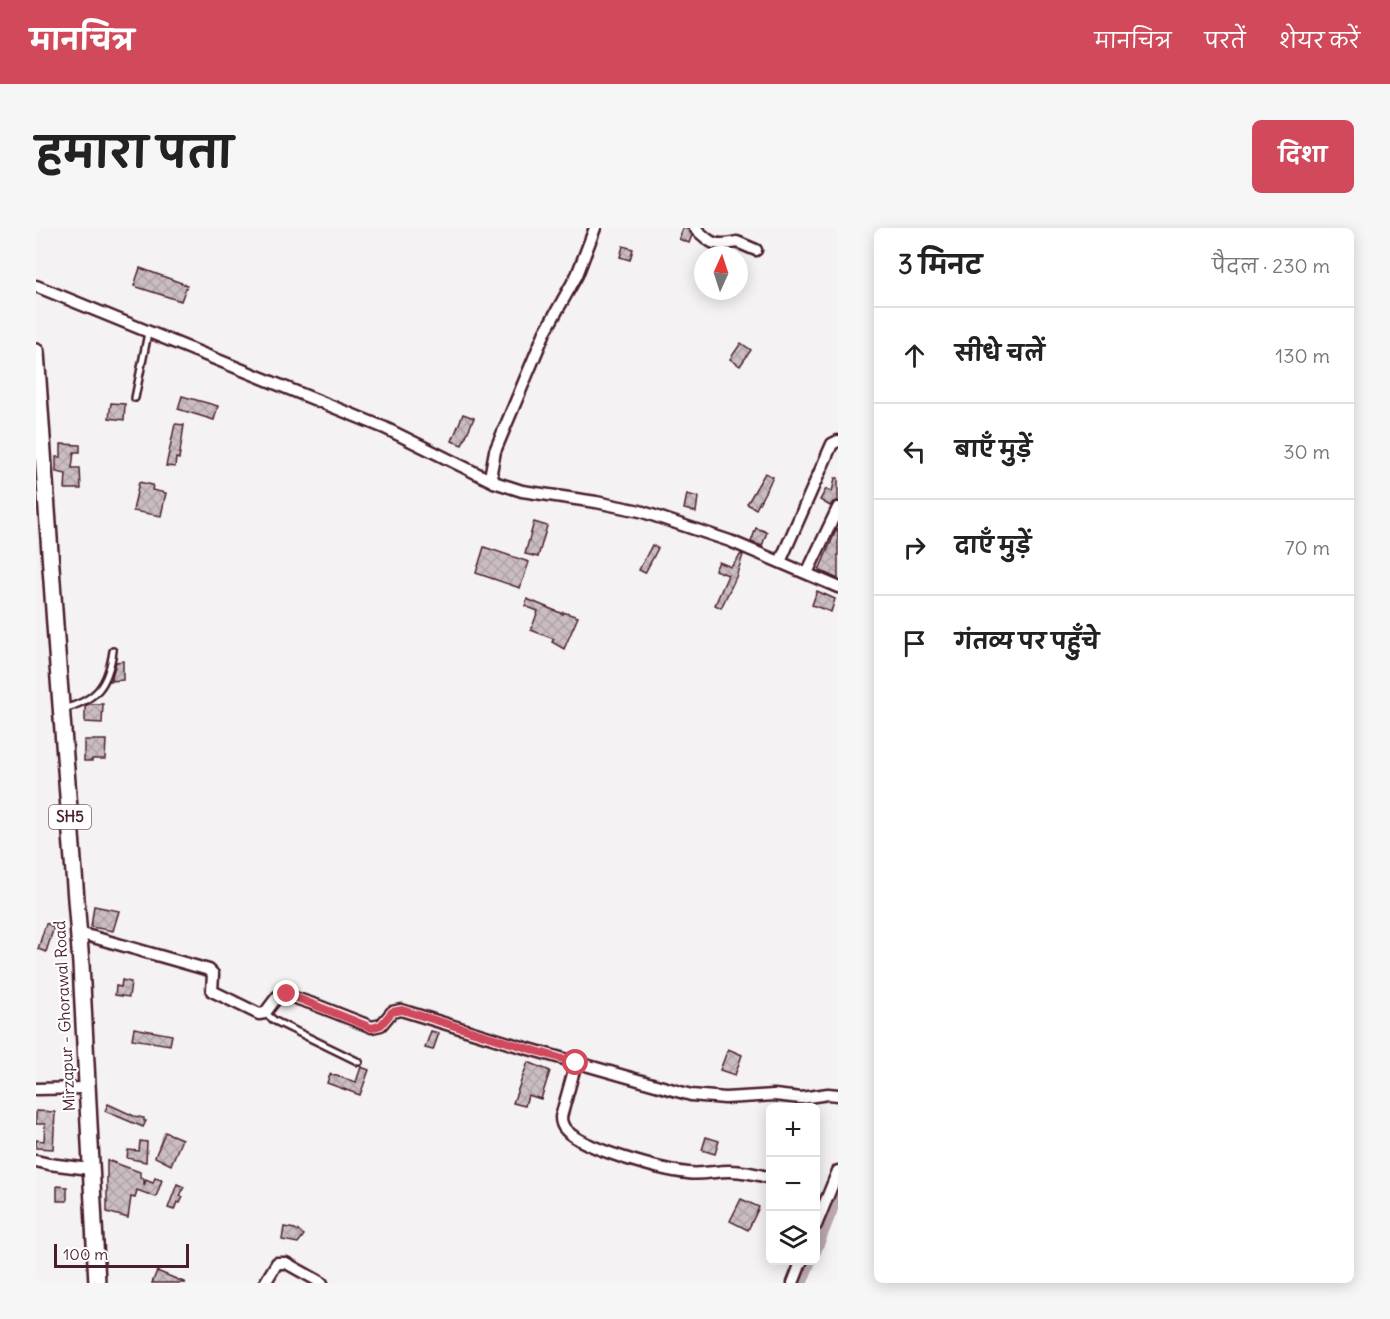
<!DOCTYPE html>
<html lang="hi">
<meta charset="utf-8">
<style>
body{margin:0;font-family:Delius,"Playpen Sans Deva",sans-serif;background:#f6f6f6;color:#222}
.controls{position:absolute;right:18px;bottom:18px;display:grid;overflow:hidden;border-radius:9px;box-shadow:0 3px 15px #0003}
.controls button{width:54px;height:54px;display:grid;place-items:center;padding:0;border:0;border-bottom:2px solid #e0e0e0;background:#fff;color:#222;font:30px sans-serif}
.compass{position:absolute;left:658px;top:18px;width:54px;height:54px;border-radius:50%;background:#fff;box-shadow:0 3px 15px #0003;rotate:3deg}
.scale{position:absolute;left:18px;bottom:15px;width:135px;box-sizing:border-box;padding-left:6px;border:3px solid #4a1f2b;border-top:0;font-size:16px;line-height:21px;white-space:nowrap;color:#4a1f2b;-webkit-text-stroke:4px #fff;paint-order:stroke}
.stop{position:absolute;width:18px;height:18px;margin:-14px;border:4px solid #d1495b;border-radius:50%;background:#fff}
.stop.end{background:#d1495b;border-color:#fff;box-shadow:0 2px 6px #0008}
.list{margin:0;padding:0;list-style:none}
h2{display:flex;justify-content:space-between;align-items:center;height:78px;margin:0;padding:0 24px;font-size:26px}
h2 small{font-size:20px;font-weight:400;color:#767676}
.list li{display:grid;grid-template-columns:39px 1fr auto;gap:18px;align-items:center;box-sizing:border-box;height:96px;padding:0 24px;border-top:2px solid #e0e0e0}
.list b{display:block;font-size:22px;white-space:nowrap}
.list em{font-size:20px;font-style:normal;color:#767676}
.icon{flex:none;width:33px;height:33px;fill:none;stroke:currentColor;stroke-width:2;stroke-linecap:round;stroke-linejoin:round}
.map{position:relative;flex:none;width:802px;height:1055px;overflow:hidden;border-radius:9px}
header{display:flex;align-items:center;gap:36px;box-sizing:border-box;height:84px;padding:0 30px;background:#d1495b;color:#fff}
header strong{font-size:28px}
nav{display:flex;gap:33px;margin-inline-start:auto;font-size:21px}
.intro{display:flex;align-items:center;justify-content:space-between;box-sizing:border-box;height:144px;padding:0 36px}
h1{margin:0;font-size:42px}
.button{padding:15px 27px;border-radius:9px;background:#d1495b;color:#fff;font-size:21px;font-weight:700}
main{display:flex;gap:36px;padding:0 36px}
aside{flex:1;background:#fff;border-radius:9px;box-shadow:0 3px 15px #0003}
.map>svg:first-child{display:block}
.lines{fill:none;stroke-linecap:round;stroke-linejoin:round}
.canal{stroke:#baa9ae;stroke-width:9}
.building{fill:url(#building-cross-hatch);stroke:#4a1f2b;stroke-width:1.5}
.lane-casing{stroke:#4a1f2b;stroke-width:10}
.street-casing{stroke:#4a1f2b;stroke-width:15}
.primary-casing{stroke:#4a1f2b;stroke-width:20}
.lane{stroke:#fff;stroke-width:5}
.street{stroke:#fff;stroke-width:10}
.primary{stroke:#fff;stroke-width:15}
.route{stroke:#d1495b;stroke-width:8}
.labels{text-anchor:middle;stroke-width:4.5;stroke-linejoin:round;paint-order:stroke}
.shield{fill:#fff;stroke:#80626b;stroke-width:1.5}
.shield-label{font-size:15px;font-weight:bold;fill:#4a1f2b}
.street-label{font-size:16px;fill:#4a1f2b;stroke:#fff}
</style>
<header>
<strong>मानचित्र</strong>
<nav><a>मानचित्र</a><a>परतें</a><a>शेयर करें</a></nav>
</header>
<div class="intro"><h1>हमारा पता</h1><a class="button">दिशा</a></div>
<main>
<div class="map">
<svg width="802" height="1055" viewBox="0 0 802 1055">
<defs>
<pattern id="building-cross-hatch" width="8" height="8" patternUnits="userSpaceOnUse" patternTransform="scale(1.5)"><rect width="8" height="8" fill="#cabdc1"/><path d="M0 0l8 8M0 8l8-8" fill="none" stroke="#afa2a6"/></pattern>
</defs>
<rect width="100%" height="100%" fill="#f4f2f2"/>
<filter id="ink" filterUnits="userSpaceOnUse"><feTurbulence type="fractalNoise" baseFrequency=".0167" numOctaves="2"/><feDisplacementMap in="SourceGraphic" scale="12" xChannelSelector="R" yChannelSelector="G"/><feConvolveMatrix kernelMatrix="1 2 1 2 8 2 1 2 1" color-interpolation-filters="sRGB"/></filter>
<g filter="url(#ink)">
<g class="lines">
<g class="canal">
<polyline points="780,1025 802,970"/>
<polyline points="767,1055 776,1032"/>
</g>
</g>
<g class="building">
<polygon points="647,0 652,0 656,7 653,15 643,11"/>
<polygon points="587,18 597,21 594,32 584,29"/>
<polygon points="104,40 151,57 145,73 98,58"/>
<polygon points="705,115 715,122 704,138 694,131"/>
<polygon points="146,168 182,178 178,192 142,181"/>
<polygon points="75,175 89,176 88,192 73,190"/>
<polygon points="427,186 438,190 426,217 416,213"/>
<polygon points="139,196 148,197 143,231 140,230 139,239 130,238"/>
<polygon points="25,216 44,217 44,224 38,224 36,240 44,240 45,261 29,261 30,246 20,244 20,229 25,229"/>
<polygon points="729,245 737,249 720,281 711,276"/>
<polygon points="799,250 802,250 802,273 797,274 794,278 784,272 790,261 796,264"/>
<polygon points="103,254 117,257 116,262 130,265 125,288 97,283"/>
<polygon points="651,266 662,269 660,284 648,281"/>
<polygon points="498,294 511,298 502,329 489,326"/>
<polygon points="720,300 731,304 726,318 715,314"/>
<polygon points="801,300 802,301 802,351 783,342"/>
<polygon points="616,317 622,320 609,345 603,342"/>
<polygon points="448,319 493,334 484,360 440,345"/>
<polygon points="705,326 707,327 700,349 685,380 679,377 692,347 679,342 683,334 695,339"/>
<polygon points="781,363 799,371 795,384 776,377"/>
<polygon points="491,371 527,386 527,384 542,389 528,421 516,414 518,411 495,402 502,383 489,378"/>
<polygon points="87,433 87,452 75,453 80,434"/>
<polygon points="53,476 67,476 66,495 49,494 49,478"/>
<polygon points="48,512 70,512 69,531 56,531 56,533 48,533"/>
<polygon points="58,678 83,683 77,703 55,699"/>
<polygon points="10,695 18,699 10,724 2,721"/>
<polygon points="86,752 95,754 93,769 79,767 80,758 85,759"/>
<polygon points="98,800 136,807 134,817 96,811"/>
<polygon points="395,803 403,805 397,822 389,820"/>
<polygon points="692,821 706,827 699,847 684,842"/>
<polygon points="492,834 514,843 505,871 492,867 489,878 477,875"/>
<polygon points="325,839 333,842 324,867 291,855 294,846 320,854"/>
<polygon points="72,876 98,888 108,890 108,893 110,893 107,899 69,883"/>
<polygon points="0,883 19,884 17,921 0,920 0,912 8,913 9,896 0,896"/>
<polygon points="129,904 146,911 135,937 119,929"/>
<polygon points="670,909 683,913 679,926 666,922"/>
<polygon points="104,913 111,914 110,934 91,930 92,922 103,923"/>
<polygon points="71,932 104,944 104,950 108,951 108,958 110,952 117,955 119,950 126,952 120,969 101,962 99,970 95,969 92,990 71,984"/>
<polygon points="141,956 148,959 144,968 147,969 144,975 141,974 138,982 132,980"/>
<polygon points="21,958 31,959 31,973 21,973"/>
<polygon points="705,971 723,979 712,1002 694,993"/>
<polygon points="248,999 259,1001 268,1007 262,1015 246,1012"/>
<polygon points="121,1043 150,1055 116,1055"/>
</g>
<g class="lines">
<defs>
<g id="lane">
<polyline points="99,170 112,105"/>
<path d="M27,481c34,-9 45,-24 50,-58"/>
<polyline points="229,785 239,793 323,834"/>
</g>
<g id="street">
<path d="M659,0c16,16 20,19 42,14l19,8"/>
<polyline points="0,58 349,200 458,254 486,263 560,274 604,283 694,313 802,359"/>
<polyline points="458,254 455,244 459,223 509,104 541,47 559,0"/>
<polyline points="744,334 796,216 802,213"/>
<polyline points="771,345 802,280"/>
<polyline points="43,705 173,742 177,746 176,763 223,786 229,785 241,769 247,766 280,777 336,799 345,797 356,784 365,782 479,817 655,867 689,870 738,867 765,870 792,866 802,867"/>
<path d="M540,835l-15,54c0,5 1,9 5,13 17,19 95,40 122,43 14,2 27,-2 41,-2 15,0 28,3 41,7"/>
<polyline points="0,861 50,860"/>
<polyline points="0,933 13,936 54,941"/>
<polyline points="780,997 802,943"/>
<polyline points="229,1055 241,1035 250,1035 286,1055"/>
<polyline points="757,1055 766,1032"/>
</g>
<polyline id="primary" points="0,124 21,425 45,736 61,1055"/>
</defs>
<use href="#lane" class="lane-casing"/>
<use href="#street" class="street-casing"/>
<use href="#primary" class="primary-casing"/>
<use href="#lane" class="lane"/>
<use href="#street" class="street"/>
<use href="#primary" class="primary"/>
</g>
</g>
<g class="lines" filter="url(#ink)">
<polyline class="route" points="251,766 336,800 345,797 356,784 366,782 540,835"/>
</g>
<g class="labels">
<rect class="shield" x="13" y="577" width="42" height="24" rx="4.5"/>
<g class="shield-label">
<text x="34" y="594">SH5</text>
</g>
<g class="street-label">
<text transform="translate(28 788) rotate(-93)" y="6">Mirzapur - Ghorawal Road</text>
</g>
</g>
</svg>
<div class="controls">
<button>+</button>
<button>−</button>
<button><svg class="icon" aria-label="layers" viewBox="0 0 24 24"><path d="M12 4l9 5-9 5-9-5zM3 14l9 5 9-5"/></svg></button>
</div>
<svg class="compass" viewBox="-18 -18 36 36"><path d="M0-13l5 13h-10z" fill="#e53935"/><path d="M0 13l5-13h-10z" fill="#767676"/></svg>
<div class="scale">100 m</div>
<div class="stop" style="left:540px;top:835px"></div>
<div class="stop end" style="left:251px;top:766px"></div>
</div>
<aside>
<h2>3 मिनट<small>पैदल · 230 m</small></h2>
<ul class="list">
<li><svg class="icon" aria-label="ahead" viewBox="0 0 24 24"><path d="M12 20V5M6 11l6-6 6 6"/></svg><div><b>सीधे चलें</b></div><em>130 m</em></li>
<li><svg class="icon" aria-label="left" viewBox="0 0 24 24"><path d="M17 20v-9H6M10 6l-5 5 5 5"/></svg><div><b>बाएँ मुड़ें</b></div><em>30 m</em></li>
<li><svg class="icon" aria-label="right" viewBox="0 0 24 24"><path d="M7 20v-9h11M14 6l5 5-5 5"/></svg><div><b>दाएँ मुड़ें</b></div><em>70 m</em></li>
<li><svg class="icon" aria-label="arrive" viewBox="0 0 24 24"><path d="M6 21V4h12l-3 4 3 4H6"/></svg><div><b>गंतव्य पर पहुँचे</b></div></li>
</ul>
</aside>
</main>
